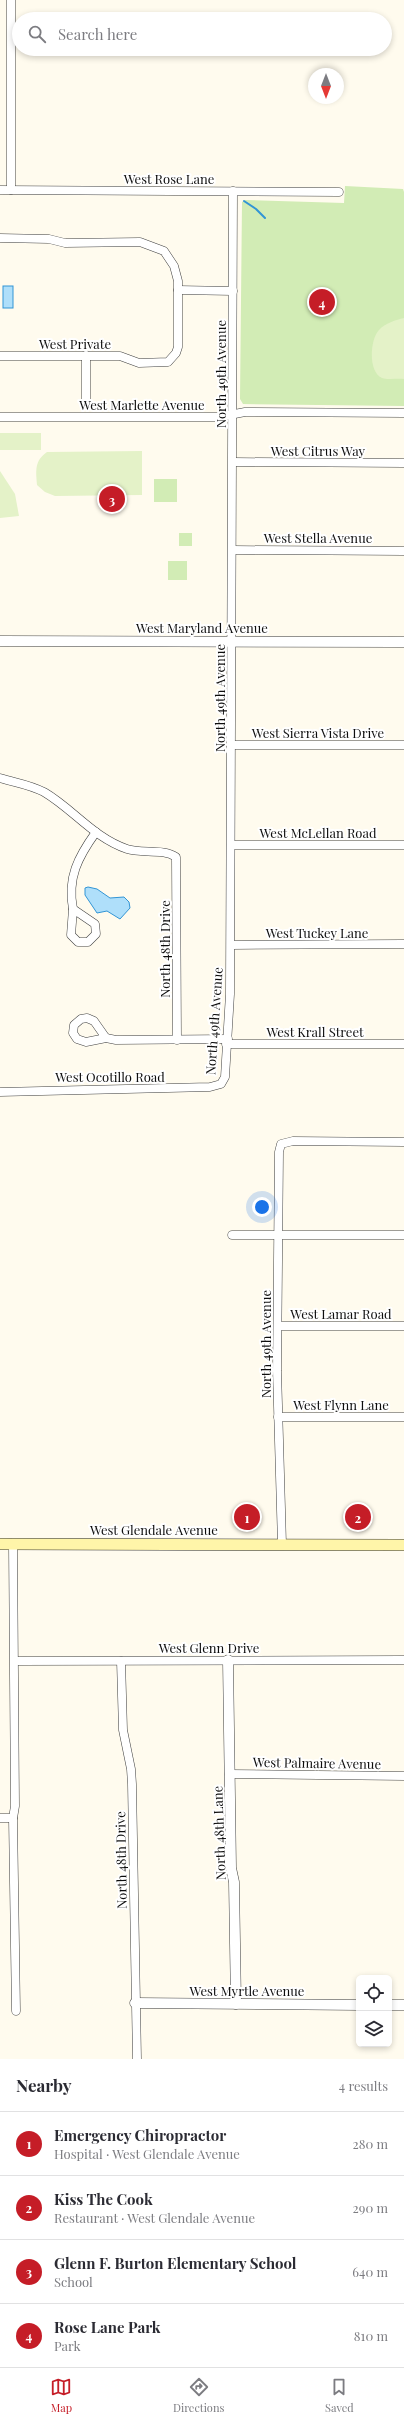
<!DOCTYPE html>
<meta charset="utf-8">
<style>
body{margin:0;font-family:"Playfair Display",serif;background:#f2f2f3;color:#2b2b33}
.controls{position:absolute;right:12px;bottom:12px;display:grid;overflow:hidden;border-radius:6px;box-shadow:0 2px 6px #0003}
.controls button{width:36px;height:36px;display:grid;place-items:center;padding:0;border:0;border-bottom:1px solid #e1e1e2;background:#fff;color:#2b2b33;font:20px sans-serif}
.compass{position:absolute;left:308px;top:68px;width:36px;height:36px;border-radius:50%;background:#fff;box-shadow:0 2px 6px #0003;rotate:180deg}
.you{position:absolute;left:262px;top:1207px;width:14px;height:14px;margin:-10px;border:3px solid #fff;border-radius:50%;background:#1a73e8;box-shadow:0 0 0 6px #1a73e833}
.badge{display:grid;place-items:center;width:26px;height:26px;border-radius:50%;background:#c51d27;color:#fff;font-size:13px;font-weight:700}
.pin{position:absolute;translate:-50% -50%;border:2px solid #fff;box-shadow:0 1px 4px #0006}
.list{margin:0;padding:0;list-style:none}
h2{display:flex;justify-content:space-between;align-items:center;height:52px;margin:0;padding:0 16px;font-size:17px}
h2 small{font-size:13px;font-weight:400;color:#7c7c81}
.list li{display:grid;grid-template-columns:26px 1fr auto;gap:12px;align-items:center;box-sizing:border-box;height:64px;padding:0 16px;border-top:1px solid #e1e1e2}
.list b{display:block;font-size:15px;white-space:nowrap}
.list p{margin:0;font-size:13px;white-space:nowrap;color:#7c7c81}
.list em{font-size:13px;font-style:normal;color:#7c7c81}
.icon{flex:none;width:22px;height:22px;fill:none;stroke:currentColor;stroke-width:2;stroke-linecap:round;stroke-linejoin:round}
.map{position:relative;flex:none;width:404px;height:2059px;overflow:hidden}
.search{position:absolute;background:#fff;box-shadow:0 2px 6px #0003;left:12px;right:12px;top:12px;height:44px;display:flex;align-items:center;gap:10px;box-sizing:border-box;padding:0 14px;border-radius:22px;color:#7c7c81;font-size:15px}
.sheet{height:308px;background:#fff}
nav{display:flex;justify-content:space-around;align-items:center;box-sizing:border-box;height:56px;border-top:1px solid #e1e1e2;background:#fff;font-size:11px;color:#7c7c81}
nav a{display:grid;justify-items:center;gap:2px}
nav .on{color:#c51d27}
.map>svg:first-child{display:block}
.green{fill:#d2ecb5}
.pitch{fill:#e4f2c8}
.water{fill:#afdffa;stroke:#3295d5}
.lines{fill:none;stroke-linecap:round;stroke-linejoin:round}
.stream{stroke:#3295d5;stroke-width:2}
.minor-casing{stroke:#404040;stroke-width:9}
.tertiary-casing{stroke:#404040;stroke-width:11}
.secondary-casing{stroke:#2f2f2f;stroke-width:12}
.minor{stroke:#fff;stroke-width:8}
.tertiary{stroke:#fff;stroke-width:10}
.secondary{stroke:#fff5a9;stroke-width:11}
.labels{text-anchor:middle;stroke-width:4;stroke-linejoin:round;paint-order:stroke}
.street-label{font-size:13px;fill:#0d0d0d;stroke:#fff}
</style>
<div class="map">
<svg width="404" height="2059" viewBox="0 0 404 2059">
<rect width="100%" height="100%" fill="#fffbee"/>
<g class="green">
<polygon points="345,186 403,189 404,192 404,406 243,404 240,399 242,202 245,200 344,203"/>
<rect x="154" y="479" width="23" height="23"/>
<rect x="179" y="533" width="13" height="13"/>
<rect x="168" y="561" width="19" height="19"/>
</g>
<g class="pitch">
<path d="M404,318v61c-6,-1 -16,1 -22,-1 -14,-6 -12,-39 -3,-48 6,-7 17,-10 25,-12z"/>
<rect x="0" y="433" width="41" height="17"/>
<path d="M142,451v44l-87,1 -10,-4 -8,-7c-1,-14 -3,-24 10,-33z"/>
<polygon points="0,471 15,494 19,516 0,518"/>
</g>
<g class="water">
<rect x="3" y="286" width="10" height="22"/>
<polygon points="88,887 97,889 110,898 124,897 129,902 130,908 120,919 107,911 97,913 85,895 85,888"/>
</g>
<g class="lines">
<polyline class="stream" points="244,201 256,209 265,218"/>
<defs>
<g id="minor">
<polyline points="0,190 339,192"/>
<polyline points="11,190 11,0"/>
<polyline points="0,238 49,239 65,243 140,242 164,251 174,266 178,281 178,347 176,353 168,362 139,363 120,356 0,356"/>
<polyline points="178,290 233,291"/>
<polyline points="86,355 86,399"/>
<polyline points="0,417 219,417 245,412 404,413"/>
<polyline points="233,462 404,463"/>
<polyline points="233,550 404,551"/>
<polyline points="232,745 404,745"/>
<path d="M0,778c16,5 28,6 44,14 29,17 50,46 83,57 15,5 36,-1 49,8l1,183"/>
<polyline points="231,845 404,845"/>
<polygon points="73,909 95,924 96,934 88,942 78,942 71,935"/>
<path d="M73,909c-6,-31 5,-52 23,-77"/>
<polyline points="231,945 404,944"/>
<polygon points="87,1018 94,1021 106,1038 86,1042 77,1039 73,1033 74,1025 81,1019"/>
<polyline points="106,1038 116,1040 228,1039"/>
<polyline points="226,1044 404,1044"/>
<polyline points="0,1092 210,1087 221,1084 225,1077 230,994 233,191"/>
<polyline points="232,1235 404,1235"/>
<polyline points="279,1326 404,1326"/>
<polyline points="278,1417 404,1417"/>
<polyline points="13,1544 15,1806 13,1818 16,2011"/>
<polyline points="282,1544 277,1371 279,1152 281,1144 293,1141 404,1142"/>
<polyline points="15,1661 404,1660"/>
<polyline points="121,1661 123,1730 131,1769 132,1784 137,2059"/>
<polyline points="229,1774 404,1776"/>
<polyline points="0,1818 13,1818"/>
</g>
<g id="tertiary">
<polyline points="0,641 404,642"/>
<polyline points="228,1660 231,1868 234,1882 236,2004"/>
<polyline points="135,2003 359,2005"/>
<polyline points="389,2005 404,2005"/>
</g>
<polyline id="secondary" points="0,1544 404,1545"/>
</defs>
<use href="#minor" class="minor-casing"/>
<use href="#tertiary" class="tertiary-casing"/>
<use href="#secondary" class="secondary-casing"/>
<use href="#minor" class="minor"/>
<use href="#tertiary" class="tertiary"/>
<use href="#secondary" class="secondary"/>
</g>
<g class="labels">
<g class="street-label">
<text x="169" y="184">West Rose Lane</text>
<text x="75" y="349">West Private</text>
<text transform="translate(221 374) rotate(-90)" y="5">North 49th Avenue</text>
<text x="142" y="410">West Marlette Avenue</text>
<text x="318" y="456">West Citrus Way</text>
<text x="318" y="543">West Stella Avenue</text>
<text x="202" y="633">West Maryland Avenue</text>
<text transform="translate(220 698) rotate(-90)" y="5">North 49th Avenue</text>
<text x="318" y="738">West Sierra Vista Drive</text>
<text x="318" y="838">West McLellan Road</text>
<text x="317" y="938">West Tuckey Lane</text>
<text transform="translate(165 949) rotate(-90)" y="5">North 48th Drive</text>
<text transform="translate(214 1021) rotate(-86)" y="5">North 49th Avenue</text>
<text x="315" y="1037">West Krall Street</text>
<text x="110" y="1082">West Ocotillo Road</text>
<text x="341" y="1319">West Lamar Road</text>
<text transform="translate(266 1344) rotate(-90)" y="5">North 49th Avenue</text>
<text x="341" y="1410">West Flynn Lane</text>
<text x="154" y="1535">West Glendale Avenue</text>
<text x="209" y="1653">West Glenn Drive</text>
<text transform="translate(317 1763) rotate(1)" y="5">West Palmaire Avenue</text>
<text transform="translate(219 1833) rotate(-92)" y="5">North 48th Lane</text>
<text transform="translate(121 1860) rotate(-91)" y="5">North 48th Drive</text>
<text x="247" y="1996">West Myrtle Avenue</text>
</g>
</g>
</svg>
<div class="controls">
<button><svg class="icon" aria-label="locate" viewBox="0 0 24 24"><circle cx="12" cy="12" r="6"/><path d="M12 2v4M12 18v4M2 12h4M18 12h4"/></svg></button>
<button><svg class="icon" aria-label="layers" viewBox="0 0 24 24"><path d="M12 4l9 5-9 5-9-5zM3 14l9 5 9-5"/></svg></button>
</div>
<svg class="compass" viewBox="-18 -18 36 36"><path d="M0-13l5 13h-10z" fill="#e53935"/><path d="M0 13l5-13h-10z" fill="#7c7c81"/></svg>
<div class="you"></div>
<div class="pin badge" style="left:247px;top:1517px">1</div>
<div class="pin badge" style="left:358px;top:1517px">2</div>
<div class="pin badge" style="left:112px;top:499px">3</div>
<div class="pin badge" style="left:322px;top:302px">4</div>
<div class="search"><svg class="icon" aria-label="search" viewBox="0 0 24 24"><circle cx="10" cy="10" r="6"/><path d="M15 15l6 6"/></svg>Search here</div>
</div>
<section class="sheet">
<h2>Nearby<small>4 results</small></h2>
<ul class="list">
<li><span class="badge">1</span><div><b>Emergency Chiropractor</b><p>Hospital · West Glendale Avenue</p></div><em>280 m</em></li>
<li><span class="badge">2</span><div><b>Kiss The Cook</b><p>Restaurant · West Glendale Avenue</p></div><em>290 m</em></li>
<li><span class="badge">3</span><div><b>Glenn F. Burton Elementary School</b><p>School</p></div><em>640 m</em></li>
<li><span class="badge">4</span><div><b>Rose Lane Park</b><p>Park</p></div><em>810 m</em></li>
</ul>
</section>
<nav>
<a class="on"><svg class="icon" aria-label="map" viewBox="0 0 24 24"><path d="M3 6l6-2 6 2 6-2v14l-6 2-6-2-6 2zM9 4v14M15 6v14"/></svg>Map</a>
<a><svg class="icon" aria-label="directions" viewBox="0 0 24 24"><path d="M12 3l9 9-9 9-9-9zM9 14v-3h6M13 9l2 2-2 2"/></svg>Directions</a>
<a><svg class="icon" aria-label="saved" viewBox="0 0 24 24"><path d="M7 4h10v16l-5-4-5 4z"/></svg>Saved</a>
</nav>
